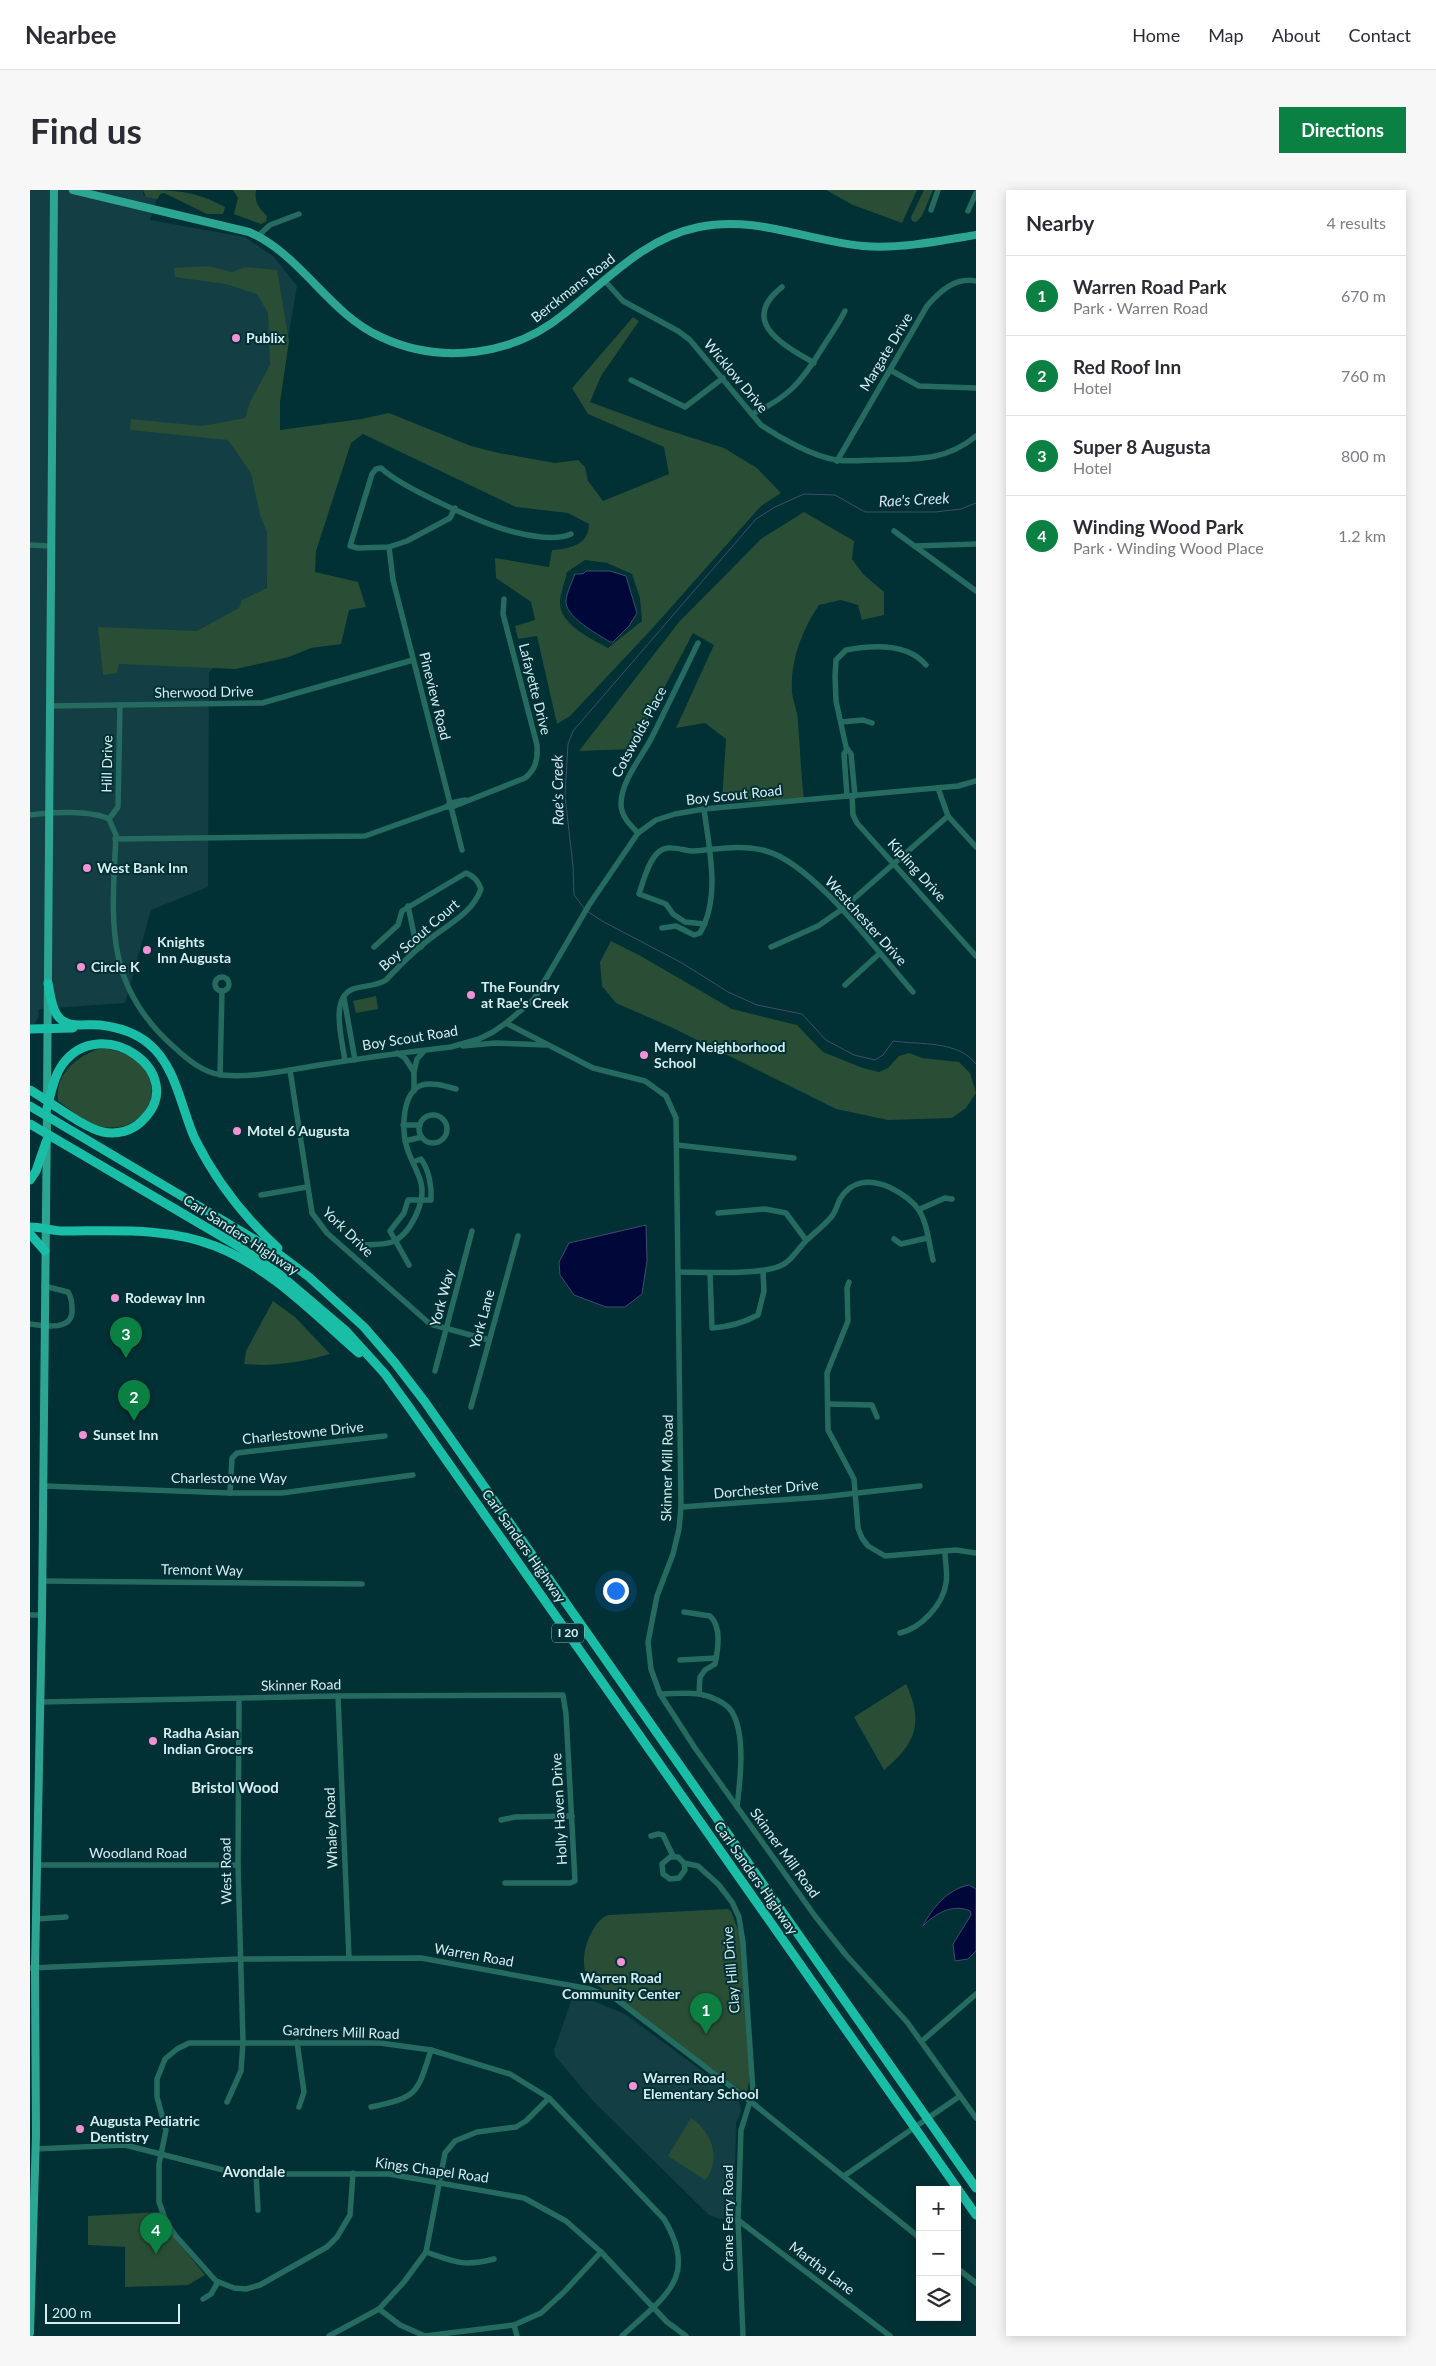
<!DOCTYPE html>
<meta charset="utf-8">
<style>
body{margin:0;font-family:Lato,sans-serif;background:#f7f7f7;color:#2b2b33}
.controls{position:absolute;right:15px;bottom:15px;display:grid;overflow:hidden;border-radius:0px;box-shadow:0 2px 12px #0003}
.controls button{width:45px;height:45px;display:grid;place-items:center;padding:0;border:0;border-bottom:1px solid #e1e1e2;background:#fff;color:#2b2b33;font:25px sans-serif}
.scale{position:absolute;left:15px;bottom:12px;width:135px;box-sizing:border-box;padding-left:5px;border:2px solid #d7edf0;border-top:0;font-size:14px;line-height:18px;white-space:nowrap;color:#d7edf0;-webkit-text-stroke:4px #013035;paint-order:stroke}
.you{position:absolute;left:585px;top:1400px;width:18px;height:18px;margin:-12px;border:4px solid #fff;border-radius:50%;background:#1a73e8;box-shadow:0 0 0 8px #1a73e833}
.badge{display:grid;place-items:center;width:32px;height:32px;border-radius:50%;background:#0b8043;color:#fff;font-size:16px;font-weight:700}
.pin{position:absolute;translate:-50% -41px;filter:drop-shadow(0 1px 2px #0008)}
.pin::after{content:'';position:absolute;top:26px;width:18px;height:15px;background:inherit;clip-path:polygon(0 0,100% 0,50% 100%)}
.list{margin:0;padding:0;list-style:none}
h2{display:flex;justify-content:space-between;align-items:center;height:65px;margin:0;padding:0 20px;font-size:21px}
h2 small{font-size:16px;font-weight:400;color:#7c7c81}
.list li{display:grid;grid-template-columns:32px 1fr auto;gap:15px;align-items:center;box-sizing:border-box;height:80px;padding:0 20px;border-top:1px solid #e1e1e2}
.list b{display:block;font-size:19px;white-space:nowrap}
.list p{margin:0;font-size:16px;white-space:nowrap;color:#7c7c81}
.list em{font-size:16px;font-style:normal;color:#7c7c81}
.icon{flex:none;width:28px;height:28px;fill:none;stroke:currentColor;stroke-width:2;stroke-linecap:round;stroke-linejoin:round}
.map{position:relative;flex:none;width:946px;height:2146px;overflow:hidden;border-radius:0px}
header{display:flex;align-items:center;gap:30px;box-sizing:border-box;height:70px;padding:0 25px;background:#fff;border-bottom:1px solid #e1e1e2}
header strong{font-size:24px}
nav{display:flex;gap:28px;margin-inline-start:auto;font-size:18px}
.intro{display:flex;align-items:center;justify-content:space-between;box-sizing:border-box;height:120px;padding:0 30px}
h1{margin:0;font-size:35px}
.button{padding:12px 22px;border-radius:0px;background:#0b8043;color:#fff;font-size:18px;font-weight:700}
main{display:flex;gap:30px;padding:0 30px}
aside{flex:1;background:#fff;border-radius:0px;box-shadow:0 2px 12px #0003}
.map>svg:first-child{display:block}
.built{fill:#133e43}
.green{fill:#294e35;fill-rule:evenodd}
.water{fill:#000739;stroke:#404c70}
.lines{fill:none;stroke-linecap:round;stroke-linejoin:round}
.stream{stroke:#404c70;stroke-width:1}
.minor{stroke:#266b5f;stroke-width:5.5}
.major{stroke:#2ca693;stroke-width:8}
.highway{stroke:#1abea7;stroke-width:9}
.poi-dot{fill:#f391d5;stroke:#013035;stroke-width:2}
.labels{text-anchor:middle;stroke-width:4;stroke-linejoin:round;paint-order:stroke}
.shield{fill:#013035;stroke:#97b4b8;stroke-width:1}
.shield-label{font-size:12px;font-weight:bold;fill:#d7edf0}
.street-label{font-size:14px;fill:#d7edf0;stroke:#013035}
.poi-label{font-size:14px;font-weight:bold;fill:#d7edf0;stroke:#013035;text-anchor:start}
.water-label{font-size:15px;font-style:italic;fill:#d9e4f5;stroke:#013035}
.neighbourhood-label{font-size:15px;font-weight:bold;fill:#d7edf0;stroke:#013035}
</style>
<header>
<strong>Nearbee</strong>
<nav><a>Home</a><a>Map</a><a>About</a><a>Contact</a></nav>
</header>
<div class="intro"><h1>Find us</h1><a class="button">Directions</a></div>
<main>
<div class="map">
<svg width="946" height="2146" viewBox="0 0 946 2146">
<rect width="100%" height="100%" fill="#013035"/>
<g class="built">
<polygon points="0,0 113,0 113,5 127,9 120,30 215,47 244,67 267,96 245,226 236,407 179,483 178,697 121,720 95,813 9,819 8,828 3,836 0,835"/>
<polygon points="544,1803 595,1824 706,1906 710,1914 711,1922 706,1933 704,2028 690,2029 679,2025 563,1911 525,1866 524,1860"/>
</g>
<g class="green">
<path d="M113,0c32,0 53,1 82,17l-2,7h-16l-43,-21 -4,1 -2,5 -12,-2z"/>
<path d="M203,0h23c-2,12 3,18 11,26l-1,6 -5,2 -27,-10 4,-16z"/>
<polygon points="796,0 887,0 872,33 823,15"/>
<polygon points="894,0 903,0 892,26 886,32 882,31 881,27"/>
<path d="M178,76l24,6 14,-5 31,3 12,71 -9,61v28l81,-11 28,-6 82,33 28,7 56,10 23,-3 7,7 3,14 15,20 66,-27 -5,-27 -76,-33 -16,-26 61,-71 6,4 -38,55 -11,26 68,25 66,21 33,20 24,25 -20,13 -111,125 -80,85 -13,8 -20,-88 -19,3 -3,-13 20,-6 -4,-18 -35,-24 -1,-20 54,9 3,-17c17,-1 37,-5 37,-26l-21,-11 -52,-6 -153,-73 -12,9 -35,108 -1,21 43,10 8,25 -17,3 -8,34 -30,4 -22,9 -53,12 -117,-5 -2,9 -14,2 -5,-48 99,4 42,-23 3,-8 25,-12v-56l-7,-17 -9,-42 -23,-33 -98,-10 1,-11 71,7 43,-8 5,-16 20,-37 -2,-52 -11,-19 -31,-10 -51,-7 -1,-9zM555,370l22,3 25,11 8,24 2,23 -34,27c-16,-9 -48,-23 -48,-45 0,-10 5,-21 7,-31z"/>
<path d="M774,322l50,29 -2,18 11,15 21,18v23l-22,5 -4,-15 -17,-5 -22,5c-17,25 -29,57 -27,87 1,10 6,20 6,30 2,26 3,52 6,78l-82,1 4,-62 -21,-16 -29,5 38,-83 -21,-12 -61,116 -53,2 100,-129 82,-83z"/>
<polygon points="581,751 609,765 702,819 767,835 793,862 833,878 849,882 858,878 869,866 879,863 892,868 929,872 940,883 946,903 936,918 922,928 858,930 806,919 643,838 586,813 572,796 570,772"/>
<polygon points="346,806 348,819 326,823 323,811"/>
<path d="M71,858c13,2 28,4 38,15 29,28 5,70 -35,64 -16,-2 -33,-17 -46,-26 -3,-28 19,-45 43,-53z"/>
<path d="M243,1111l22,16 35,37c-27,8 -57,13 -86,10l2,-13z"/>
<path d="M876,1494c18,39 10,59 -22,86l-30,-53z"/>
<path d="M698,1719l3,2 12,32 7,133 -3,16 -6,-2 -151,-110c-15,-16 0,-58 18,-65z"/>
<path d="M661,1928c21,14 31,42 14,62l-37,-24z"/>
<polygon points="131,2022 140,2042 175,2085 158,2095 95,2097 95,2057 58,2055 58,2026"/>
</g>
<g class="water">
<path d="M556,381h24l16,5 11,37 -8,13 -16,16h-3c-12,-8 -46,-25 -44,-42 1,-8 6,-18 9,-26h8z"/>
<polygon points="616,1035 617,1071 612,1104 595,1117 576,1117 544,1105 530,1085 529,1072 539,1053"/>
<path d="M939,1695l7,4v62l-8,8 -13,2 -2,-17 18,-29 -1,-4c-18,-8 -35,3 -47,15 9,-18 25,-37 46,-41z"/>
</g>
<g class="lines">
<g class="stream">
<polyline points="554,718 544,705 543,676 535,606 538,554 543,541 726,329 745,317 774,304 805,305 835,322 905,322 931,319 946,313"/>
<path d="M557,721l15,10 80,42 46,29 29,13 45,9 24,26 28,15 21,5 8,-5 10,-14c27,4 65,-1 83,23"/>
</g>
<g class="minor">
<polyline points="901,20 908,0"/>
<polyline points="938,21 946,3"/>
<polyline points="228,46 240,35 269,24"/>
<path d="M574,90l19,21 55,30 12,9 71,85c19,13 53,32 76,35 12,2 26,0 38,0 39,-1 70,2 101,-24"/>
<path d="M752,97c-44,35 2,58 32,76"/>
<polyline points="860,180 889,196 946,198"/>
<polyline points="601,190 655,217 693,188"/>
<path d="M722,224c35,-16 49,-31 69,-64 8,-13 17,-25 24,-39"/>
<path d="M807,271l90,-155c13,-15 28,-29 49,-25"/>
<path d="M425,318l-5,10 -43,23 -18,6 -31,1 -8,-2 22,-72 4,-5 5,-1c21,20 104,57 133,64 16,4 42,9 57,2"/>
<polyline points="864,341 946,401"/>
<polyline points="0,355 20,356"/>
<polyline points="885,356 946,354"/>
<polyline points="359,357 363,390 432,660"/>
<polyline points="20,516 232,513 383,470"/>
<polyline points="811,532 833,530 842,533"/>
<polyline points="817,559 814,564 817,606"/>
<polyline points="908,598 918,626 946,657"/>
<polyline points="822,606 823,625 827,633 946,766"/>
<path d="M825,606l-4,-42 -5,-7 -10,-46 -1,-25 1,-16 10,-10c26,-5 61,-8 80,15"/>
<path d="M435,610l-14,3 -5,4h6l73,-29c11,-9 13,-19 12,-33l-34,-131 1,-15"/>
<path d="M0,625c19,-3 61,-5 79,4l7,16c-4,85 -13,150 58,212 13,12 29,26 48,28 32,3 66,-5 98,-10 43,-7 87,-13 131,-18l28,-8 14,-7 13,-9 28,-24 55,-94 49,-72 18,-13 19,-6 29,-5 254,-23 18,-5"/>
<polyline points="79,629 88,617 90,515"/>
<path d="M608,643c-8,-8 -17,-17 -17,-29 0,-24 22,-48 32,-69 15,-30 30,-61 45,-92"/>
<polyline points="85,649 335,646 416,617"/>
<polyline points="378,716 385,749 391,757"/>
<path d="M675,734l-20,-2 -12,-8 -7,-10 -27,-10c5,-15 12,-45 29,-46 8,-1 18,3 26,3 25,-2 48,-7 72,0 48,13 113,103 147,141"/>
<path d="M632,738l14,-2 18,9 6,-2c21,-36 9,-84 4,-124"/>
<polyline points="741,757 788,736 811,720 918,626"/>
<circle cx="192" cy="794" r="7"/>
<polyline points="815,795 849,764"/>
<polyline points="314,808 325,870"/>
<polyline points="476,833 563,878 615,891 636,906 646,928 651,1317 649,1339 643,1364 627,1406 618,1452 621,1479 630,1504 665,1558 785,1726 816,1765 877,1832 946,1928"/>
<polyline points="433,856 465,853 516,855"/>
<polyline points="367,863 375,868 384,882 387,869 394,861"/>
<path d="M315,871c-2,-18 -16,-63 8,-72 11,-4 22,-2 33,-9 15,-16 31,-32 49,-45 18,-13 38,-24 46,-46 -3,-8 -6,-12 -15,-16l-64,38 -4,14 -24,22"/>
<polyline points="260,880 282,1023 297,1043 400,1134 459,1150"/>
<polyline points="384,882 384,901"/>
<polyline points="190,885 192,801"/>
<circle cx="403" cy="939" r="14"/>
<polyline points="373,935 390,935"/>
<polyline points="375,951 392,947"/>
<polyline points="647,955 764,968"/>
<polyline points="231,1005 277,997"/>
<polyline points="890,1019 915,1008 922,1009"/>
<polyline points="688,1023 735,1019 756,1023 776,1050"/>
<polyline points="864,1049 871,1054 897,1048"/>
<path d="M335,1055c9,-1 19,0 27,-3 18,-7 34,-40 29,-59 -3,-13 -12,-25 -15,-39 -4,-16 -4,-52 16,-59 10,-3 23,1 34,4"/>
<path d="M379,1075l-19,-34 14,-18 4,-13h23c1,-13 -2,-30 -10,-41l-8,3"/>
<path d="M649,1082c24,0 86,4 105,-8 9,-5 15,-17 23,-24 8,-8 18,-15 25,-24 4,-5 5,-11 8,-17 11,-19 30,-20 49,-12 39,19 35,35 44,73"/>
<path d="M680,1083l2,55c17,-1 31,-5 46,-13l6,-24 -1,-19"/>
<polyline points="819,1092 817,1098 818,1131 797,1183 798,1240 824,1289 828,1338 832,1348 838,1356 855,1366 926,1360 946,1363"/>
<path d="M0,1134c14,2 42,7 42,-13 0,-7 0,-13 -4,-19l-24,-6"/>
<polyline points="405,1181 442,1041"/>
<polyline points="798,1214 842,1215 847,1227"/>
<polyline points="441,1217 488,1046"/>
<polyline points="14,1296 200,1303 252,1303 383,1285"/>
<polyline points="200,1303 202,1268 207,1263 355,1246"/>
<polyline points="651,1317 792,1307 890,1296"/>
<polyline points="12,1391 332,1394"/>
<path d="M654,1422l26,4c12,11 8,33 5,48l-10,6 -5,7 -1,17"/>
<polyline points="0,1425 12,1425"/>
<path d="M870,1443c21,-5 43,-28 46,-50 2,-9 -1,-21 -1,-31"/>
<polyline points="650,1470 686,1468"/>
<path d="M630,1504c12,0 27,-2 39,0 11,2 27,8 33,18 14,23 8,70 5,95"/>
<polyline points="308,1506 319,1768"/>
<polyline points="10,1512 308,1506 533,1505 536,1524 545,1691 540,1693 475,1693"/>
<polyline points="471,1630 485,1627 542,1626"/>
<polyline points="621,1646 628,1644 633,1645 643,1666"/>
<polyline points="654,1673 655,1680 649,1688 640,1689 633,1684 632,1674 640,1667 648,1667 654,1673 668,1676 688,1694 702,1712 709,1727 713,1753 723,1902 711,1940 708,2030 713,2146"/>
<polyline points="8,1675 208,1675"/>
<polyline points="6,1729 36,1727"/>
<polyline points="0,1778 210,1769 391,1768 560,1799 586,1809 720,1911 890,2048"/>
<polyline points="892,1851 946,1804"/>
<polyline points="267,1852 274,1902 269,1917"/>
<polyline points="197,1912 211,1881 213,1852 208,1675 209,1509"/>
<path d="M341,1917c46,-10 46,-12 60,-57"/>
<polyline points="5,1959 95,1955 209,1984 359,1984 494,2008 536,2031 571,2062 637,2132 656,2146"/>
<path d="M323,1983l-3,42 -13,22 -10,10 -67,38 -14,4 -12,-1 -18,-7 -41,-46 -9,-14 -7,-19v-38l7,-34 -9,-33v-18l8,-20 12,-10 12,-6h191l51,7 79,24 39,24 115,121c36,60 -1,78 -42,117"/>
<polyline points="226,1984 228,2020"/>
<polyline points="814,1986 930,1906"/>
<polyline points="708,2030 860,2146"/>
<path d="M396,2062c29,10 37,15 68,7"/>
<polyline points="927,2078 946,2093"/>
<polyline points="173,2109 181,2104 188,2092"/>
<polyline points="349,2119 370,2135 395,2146 484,2135 511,2123 534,2102 571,2062"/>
<polyline points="484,2135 487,2146"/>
<polyline points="299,2146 349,2119 374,2092 396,2062 415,1963 425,1951 447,1942 486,1937 496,1931 519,1908"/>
</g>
<g class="major">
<path d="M43,0l176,42c53,23 79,81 132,105 60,28 132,19 183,-23 42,-33 80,-76 135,-87 57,-12 108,14 164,19 37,3 77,-5 113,-11"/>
<polyline points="17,911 24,0"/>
<polyline points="0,2143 6,1945 5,1778 12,1425 17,923"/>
</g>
<g class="highway">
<path d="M18,793c2,10 3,23 9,32 10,15 28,8 43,10 17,2 35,7 49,19 27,22 32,64 46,95 20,40 50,79 83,109"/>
<polyline points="0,839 43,838"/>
<path d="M0,900c19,11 54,38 73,42 14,3 29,-1 39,-11 50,-47 -41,-111 -80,-56 -9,13 -11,29 -15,43"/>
<polyline points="0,916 246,1062 279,1087 334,1137 365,1173 395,1212 946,1998"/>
<polyline points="0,934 208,1056 249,1084 316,1141 355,1184 379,1217 946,2025"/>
<polyline points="0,990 6,981 16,952"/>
<path d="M0,1037c12,0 23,4 34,4 51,0 103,-4 151,15 56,22 100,69 144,107"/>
<polyline points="0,1044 15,1061"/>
</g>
</g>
<g class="poi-dot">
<circle cx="206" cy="148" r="5"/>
<circle cx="57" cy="678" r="5"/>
<circle cx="117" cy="760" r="5"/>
<circle cx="51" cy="777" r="5"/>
<circle cx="441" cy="805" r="5"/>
<circle cx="614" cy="865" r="5"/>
<circle cx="207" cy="941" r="5"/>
<circle cx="85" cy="1108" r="5"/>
<circle cx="53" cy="1245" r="5"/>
<circle cx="123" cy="1551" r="5"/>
<circle cx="591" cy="1772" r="5"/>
<circle cx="603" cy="1896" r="5"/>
<circle cx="50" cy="1939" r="5"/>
</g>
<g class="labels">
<rect class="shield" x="522" y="1433.5" width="32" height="19" rx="4"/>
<g class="shield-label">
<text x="538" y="1447">I 20</text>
</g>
<g class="street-label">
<text transform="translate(543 98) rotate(-38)" y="5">Berckmans Road</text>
<text transform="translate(856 162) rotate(-59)" y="5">Margate Drive</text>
<text transform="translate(706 186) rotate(50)" y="5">Wicklow Drive</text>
<text transform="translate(505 499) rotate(76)" y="5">Lafayette Drive</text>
<text transform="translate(174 502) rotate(-1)" y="5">Sherwood Drive</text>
<text transform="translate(405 506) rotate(76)" y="5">Pineview Road</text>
<text transform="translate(609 542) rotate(-62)" y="5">Cotswolds Place</text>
<text transform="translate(77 574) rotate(-89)" y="5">Hill Drive</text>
<text transform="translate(704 605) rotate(-6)" y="5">Boy Scout Road</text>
<text transform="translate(887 680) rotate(48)" y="5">Kipling Drive</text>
<text transform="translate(836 731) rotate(48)" y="5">Westchester Drive</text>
<text transform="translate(389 745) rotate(-41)" y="5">Boy Scout Court</text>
<text transform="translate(380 848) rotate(-9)" y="5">Boy Scout Road</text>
<text transform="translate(318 1042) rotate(44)" y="5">York Drive</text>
<text transform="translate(211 1045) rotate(33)" y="5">Carl Sanders Highway</text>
<text transform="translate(412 1108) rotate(-75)" y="5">York Way</text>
<text transform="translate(452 1129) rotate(-75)" y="5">York Lane</text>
<text transform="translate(273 1243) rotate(-6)" y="5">Charlestowne Drive</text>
<text transform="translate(637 1278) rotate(-89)" y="5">Skinner Mill Road</text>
<text x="199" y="1293">Charlestowne Way</text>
<text transform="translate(736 1299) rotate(-5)" y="5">Dorchester Drive</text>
<text transform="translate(494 1356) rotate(55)" y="5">Carl Sanders Highway</text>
<text transform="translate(172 1380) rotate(1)" y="5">Tremont Way</text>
<text transform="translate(271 1495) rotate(-1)" y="5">Skinner Road</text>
<text transform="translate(529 1619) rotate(-93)" y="5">Holly Haven Drive</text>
<text transform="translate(301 1638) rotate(-92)" y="5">Whaley Road</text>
<text x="108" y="1668">Woodland Road</text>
<text transform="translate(755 1663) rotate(54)" y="5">Skinner Mill Road</text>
<text transform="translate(196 1681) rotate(-91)" y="5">West Road</text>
<text transform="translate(726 1688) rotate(55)" y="5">Carl Sanders Highway</text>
<text transform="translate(444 1765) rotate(10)" y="5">Warren Road</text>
<text transform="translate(701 1780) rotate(-95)" y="5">Clay Hill Drive</text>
<text transform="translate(311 1842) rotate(2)" y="5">Gardners Mill Road</text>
<text transform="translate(402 1980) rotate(8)" y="5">Kings Chapel Road</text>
<text transform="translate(698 2028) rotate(-90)" y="5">Crane Ferry Road</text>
<text transform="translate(792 2078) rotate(37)" y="5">Martha Lane</text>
</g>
<g class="poi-label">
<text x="216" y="153">Publix</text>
<text x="67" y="683">West Bank Inn</text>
<text x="127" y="757">Knights<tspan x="127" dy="16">Inn Augusta</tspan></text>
<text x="61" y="782">Circle K</text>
<text x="451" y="802">The Foundry<tspan x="451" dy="16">at Rae's Creek</tspan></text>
<text x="624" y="862">Merry Neighborhood<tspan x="624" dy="16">School</tspan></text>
<text x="217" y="946">Motel 6 Augusta</text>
<text x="95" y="1113">Rodeway Inn</text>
<text x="63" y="1250">Sunset Inn</text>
<text x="133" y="1548">Radha Asian<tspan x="133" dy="16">Indian Grocers</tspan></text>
<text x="591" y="1793" text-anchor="middle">Warren Road<tspan x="591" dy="16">Community Center</tspan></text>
<text x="613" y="1893">Warren Road<tspan x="613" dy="16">Elementary School</tspan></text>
<text x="60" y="1936">Augusta Pediatric<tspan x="60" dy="16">Dentistry</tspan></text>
</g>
<g class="water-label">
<text transform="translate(884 310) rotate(-3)" y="5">Rae's Creek</text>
<text transform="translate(528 600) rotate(-91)" y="5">Rae's Creek</text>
</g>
<g class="neighbourhood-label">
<text x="205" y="1603">Bristol Wood</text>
<text x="224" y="1987">Avondale</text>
</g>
</g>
</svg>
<div class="controls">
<button>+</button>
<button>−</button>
<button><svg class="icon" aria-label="layers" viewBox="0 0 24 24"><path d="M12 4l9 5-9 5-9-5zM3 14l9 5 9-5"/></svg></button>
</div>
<div class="scale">200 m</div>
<div class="you"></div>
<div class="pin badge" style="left:676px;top:1844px">1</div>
<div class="pin badge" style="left:104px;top:1231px">2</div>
<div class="pin badge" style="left:96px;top:1168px">3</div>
<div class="pin badge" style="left:126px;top:2064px">4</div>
</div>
<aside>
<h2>Nearby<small>4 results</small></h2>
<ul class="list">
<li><span class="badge">1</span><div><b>Warren Road Park</b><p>Park · Warren Road</p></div><em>670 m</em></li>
<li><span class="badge">2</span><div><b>Red Roof Inn</b><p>Hotel</p></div><em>760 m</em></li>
<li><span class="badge">3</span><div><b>Super 8 Augusta</b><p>Hotel</p></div><em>800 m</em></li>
<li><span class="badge">4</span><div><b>Winding Wood Park</b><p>Park · Winding Wood Place</p></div><em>1.2 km</em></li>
</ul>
</aside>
</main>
